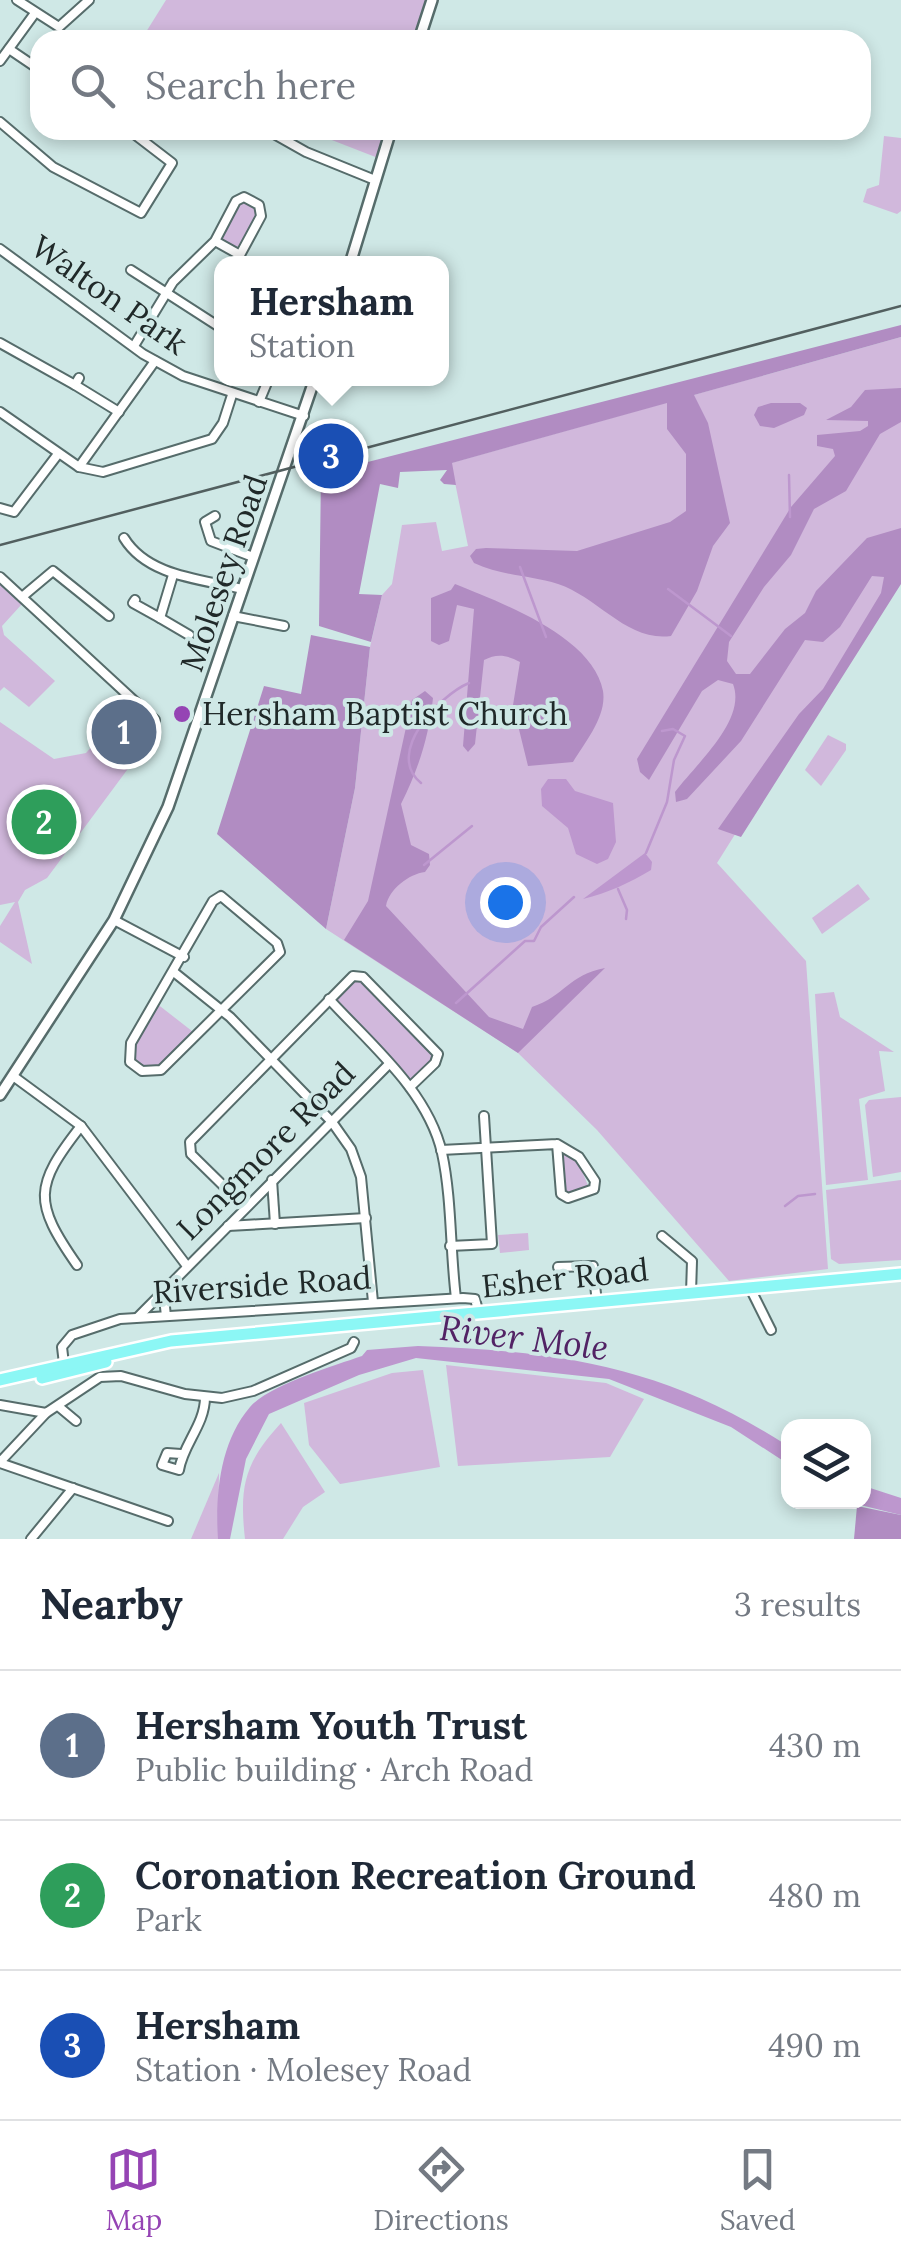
<!DOCTYPE html>
<meta charset="utf-8">
<style>
body{margin:0;font-family:Lora,serif;background:#f6f6f7;color:#1f2937}
.controls{position:absolute;right:30px;bottom:30px;display:grid;overflow:hidden;border-radius:20px;box-shadow:0 5px 15px #0003}
.controls button{width:90px;height:90px;display:grid;place-items:center;padding:0;border:0;border-bottom:2px solid #e0e1e3;background:#fff;color:#1f2937;font:50px sans-serif}
.you{position:absolute;left:505px;top:902px;width:35px;height:35px;margin:-25px;border:8px solid #fff;border-radius:50%;background:#1a73e8;box-shadow:0 0 0 15px #1a73e833}
.badge{display:grid;place-items:center;width:65px;height:65px;border-radius:50%;background:#9544b4;color:#fff;font-size:32px;font-weight:700}
.pin{position:absolute;translate:-50% -50%;border:5px solid #fff;box-shadow:0 2px 10px #0006}
.popup{position:absolute;left:214px;top:256px;width:235px;height:130px;box-sizing:border-box;display:grid;place-content:center;border-radius:20px;background:#fff;filter:drop-shadow(0 2px 8px #0005);font-size:32px;white-space:nowrap;color:#747a83}
.popup b{font-size:38px;color:#1f2937}
.popup::after{content:'';position:absolute;left:50%;top:100%;margin-left:-20px;border:20px solid transparent;border-top-color:#fff}
.list{margin:0;padding:0;list-style:none}
h2{display:flex;justify-content:space-between;align-items:center;height:130px;margin:0;padding:0 40px;font-size:42px}
h2 small{font-size:32px;font-weight:400;color:#747a83}
.list li{display:grid;grid-template-columns:65px 1fr auto;gap:30px;align-items:center;box-sizing:border-box;height:150px;padding:0 40px;border-top:2px solid #e0e1e3}
.list b{display:block;font-size:38px;white-space:nowrap}
.list p{margin:0;font-size:32px;white-space:nowrap;color:#747a83}
.list em{font-size:32px;font-style:normal;color:#747a83}
.icon{flex:none;width:55px;height:55px;fill:none;stroke:currentColor;stroke-width:2;stroke-linecap:round;stroke-linejoin:round}
.map{position:relative;flex:none;width:901px;height:1539px;overflow:hidden}
.search{position:absolute;background:#fff;box-shadow:0 5px 15px #0003;left:30px;right:30px;top:30px;height:110px;display:flex;align-items:center;gap:25px;box-sizing:border-box;padding:0 35px;border-radius:30px;color:#747a83;font-size:38px}
.sheet{height:580px;background:#fff}
nav{display:flex;justify-content:space-around;align-items:center;box-sizing:border-box;height:140px;border-top:2px solid #e0e1e3;background:#fff;font-size:28px;color:#747a83}
nav a{display:grid;justify-items:center;gap:5px}
nav .on{color:#9544b4}
.map>svg:first-child{display:block}
.green{fill:#d1b8dc}
.forest{fill:#b18cc2}
.water{fill:#bd97ce}
.lines{fill:none;stroke-linecap:round;stroke-linejoin:round}
.stream{stroke:#bd97ce;stroke-width:2.5}
.minor-casing{stroke:#566c6b;stroke-width:12}
.tertiary-casing{stroke:#566c6b;stroke-width:14}
.primary-casing{stroke:#fff;stroke-width:16}
.minor{stroke:#fff;stroke-width:8}
.tertiary{stroke:#fff;stroke-width:9}
.primary{stroke:#8cf7f5;stroke-width:11}
.rail{stroke:#525f5f;stroke-width:2.5}
.poi-dot{fill:#9544b4;stroke:#cfe8e6;stroke-width:4}
.labels{text-anchor:middle;stroke-width:8;stroke-linejoin:round;paint-order:stroke}
.street-label{font-size:32px;fill:#202929;stroke:#cfe8e6}
.poi-label{font-size:32px;fill:#202929;stroke:#cfe8e6;text-anchor:start}
.water-label{font-size:35px;font-style:italic;fill:#522365;stroke:#cfe8e6}
</style>
<div class="map">
<svg width="901" height="1539" viewBox="0 0 901 1539">
<rect width="100%" height="100%" fill="#cfe8e6"/>
<g class="green">
<polygon points="166,0 426,0 414,40 141,40"/>
<polygon points="306,130 387,130 378,158"/>
<polygon points="884,136 901,138 901,211 897,214 863,202 867,189 879,185"/>
<polygon points="245,203 254,208 256,216 239,246 231,248 219,240 236,205"/>
<polygon points="901,337 901,570 717,863 806,961 828,1269 729,1281 597,1130 518,1053 326,929 355,788 370,647 382,595 392,584 402,525 436,522 442,551 468,546 451,463"/>
<polygon points="0,583 22,604 2,626 4,635 55,681 29,707 4,687 0,691"/>
<polygon points="0,722 54,759 86,753 100,737 130,766 47,878 25,890 18,902 32,964 0,942 0,926 15,902 0,905"/>
<polygon points="828,735 846,744 846,750 821,786 805,770"/>
<polygon points="858,884 870,899 822,934 812,918"/>
<polygon points="356,975 438,1057 410,1087 329,999"/>
<polygon points="834,992 840,1017 894,1052 879,1051 885,1091 859,1099 868,1180 826,1185 815,994"/>
<polygon points="156,1003 197,1035 151,1073 129,1053"/>
<polygon points="901,1097 901,1172 873,1177 865,1105 869,1100"/>
<polygon points="562,1150 579,1164 589,1188 566,1193"/>
<polygon points="901,1180 901,1260 839,1264 831,1259 826,1190"/>
<polygon points="528,1233 529,1250 500,1253 498,1235"/>
<polygon points="446,1365 606,1383 644,1399 610,1457 458,1466"/>
<polygon points="423,1370 440,1467 340,1484 309,1445 304,1403 392,1373"/>
<path d="M281,1423l44,69 -22,15 -20,32h-38c-6,-53 0,-77 36,-116z"/>
<polygon points="219,1473 218,1539 191,1539"/>
</g>
<g class="forest">
<path d="M901,325v12l-207,58 14,28 22,100 -17,23 -16,45 -26,45c-44,6 -73,-39 -113,-52 -29,-9 -56,-8 -84,-21l-4,-7 6,-7 10,-1 91,3 93,-29 16,-11v-57l-19,-25v-26l-215,60 4,22 -12,-1 -4,-4 7,-10 -47,2 -2,16 -18,-4 -21,110 23,1 -11,47 -52,-16 2,-152z"/>
<path d="M901,388v34l-21,12 -34,57 -32,18 -23,46 -27,32 -35,55 -2,19 9,13h14l35,-45 20,-16 11,-22 51,-53 34,-10v56l-160,253 -23,-8 81,-115 24,-25 58,-96 3,-16 -12,-1 -32,51 -17,15 -18,-2 -64,101 -54,58 -11,3 -1,-10c21,-28 72,-72 58,-108l-15,-4 -16,11 -53,89 -9,-8 -3,-13 154,-252 44,-51 -2,-7 -16,-3v-11l43,-4 8,-5v-5l-42,-1 25,-13 14,-17z"/>
<polygon points="771,403 800,403 807,408 804,415 774,428 760,426 754,415 758,407"/>
<path d="M455,584c44,18 138,52 148,107 4,25 -18,51 -30,71l-45,4 -15,-61 7,-43c-13,-7 -23,-9 -36,-2l-9,84 -7,8 -5,-6 11,-137 -17,-4 -8,36 -10,4 -8,-4v-43l20,-8z"/>
<polygon points="311,635 370,647 355,788 326,929 217,834 264,686 301,694"/>
<path d="M425,691l8,7c-4,39 -15,72 -32,106l10,41 18,9 1,11 -5,7c-16,2 -36,17 -39,34l103,111 34,12 9,-22c33,-11 36,-32 73,-39l-87,85 -174,-113 24,-39 44,-201z"/>
<polygon points="857,1506 901,1515 901,1539 854,1539"/>
</g>
<g class="water">
<polygon points="548,779 566,779 575,791 613,803 616,842 608,859 597,864 576,854 568,828 542,806 541,789"/>
<path d="M645,853l7,9 -1,8c-22,13 -43,23 -68,29z"/>
<path d="M418,1346c144,5 248,21 370,100v18l-57,-37 -122,-48 -193,-21 -57,17 -90,39 -23,45 -16,80h-12c-3,-44 2,-97 32,-132 19,-22 83,-41 112,-51l5,-6z"/>
<polygon points="864,1486 901,1498 901,1515 848,1502 864,1502"/>
</g>
<g class="lines">
<g class="stream">
<polyline points="789,475 790,517"/>
<polyline points="520,567 546,637"/>
<polyline points="668,589 731,636"/>
<path d="M421,783c-37,-30 19,-88 48,-100"/>
<polyline points="646,853 667,802 674,760 685,736 673,729 662,731"/>
<polyline points="424,865 472,826"/>
<polyline points="618,889 627,910 626,919"/>
<polyline points="456,1003 525,941 534,941 541,927 574,897"/>
<polyline points="785,1206 798,1196 815,1194"/>
</g>
<defs>
<g id="minor">
<polyline points="17,0 59,27 89,0"/>
<polyline points="9,49 40,70"/>
<polyline points="0,61 35,13"/>
<polyline points="0,122 53,167 141,213 172,163 129,130"/>
<polyline points="267,130 306,152 375,180"/>
<polyline points="0,249 143,354 183,376 304,416"/>
<polyline points="131,270 221,328"/>
<polyline points="0,343 75,385 79,378"/>
<polyline points="134,346 173,282 215,241 236,201 244,197 259,205 261,216 240,255 215,241"/>
<polyline points="75,385 119,412"/>
<polyline points="259,402 269,378"/>
<polyline points="0,412 79,467 103,472 212,439 223,423 232,395"/>
<polyline points="79,467 155,361"/>
<polyline points="0,508 14,512 58,454"/>
<polyline points="215,516 205,522 211,541 253,557"/>
<path d="M124,538c24,39 78,41 118,51"/>
<polyline points="0,577 155,720"/>
<polyline points="22,597 53,571 109,616"/>
<polyline points="135,600 133,603 160,618 173,575"/>
<polyline points="233,616 284,626"/>
<polyline points="160,618 189,635"/>
<polygon points="221,896 277,943 280,952 161,1070 142,1071 130,1062 131,1043 213,901"/>
<polyline points="114,920 184,957"/>
<polyline points="175,973 230,1017 332,1122 351,1149 361,1177 373,1302"/>
<path d="M329,999c41,45 99,92 113,154 10,46 8,97 14,145"/>
<polyline points="13,1076 81,1126 187,1266"/>
<polyline points="441,1150 557,1144 579,1157 595,1181 594,1189 568,1198 561,1194 557,1144"/>
<polyline points="272,1180 275,1224"/>
<polyline points="245,1207 191,1154 190,1142 353,976 363,977 438,1054 435,1063 410,1087"/>
<polyline points="228,1226 366,1218"/>
<polyline points="662,1236 692,1261 691,1293"/>
<polyline points="450,1246 492,1244 484,1116"/>
<path d="M77,1265c-44,-63 -43,-79 4,-139"/>
<polyline points="558,1267 593,1266 597,1303"/>
<polyline points="163,1289 166,1316"/>
<polyline points="753,1294 771,1330"/>
<polyline points="138,1317 388,1065"/>
<polyline points="64,1364 62,1347 72,1335 120,1319 463,1298 475,1299 479,1314"/>
<polyline points="0,1405 46,1413 100,1377 121,1376 185,1394 222,1398 253,1391 351,1348 354,1342"/>
<polyline points="58,1406 76,1421"/>
<path d="M181,1454l-14,-1 -5,12 17,5c4,-26 26,-45 26,-73"/>
<polyline points="0,1462 46,1413"/>
<polyline points="0,1463 168,1521"/>
<polyline points="31,1539 73,1488"/>
</g>
<g id="tertiary">
<polyline points="419,40 432,0"/>
<polyline points="350,264 391,130"/>
<polyline points="0,1095 114,920 168,807 315,378"/>
</g>
<g id="primary">
<polyline points="42,1378 106,1362"/>
<polyline points="0,1380 171,1341 901,1274"/>
</g>
</defs>
<use href="#minor" class="minor-casing"/>
<use href="#tertiary" class="tertiary-casing"/>
<use href="#primary" class="primary-casing"/>
<use href="#minor" class="minor"/>
<use href="#tertiary" class="tertiary"/>
<use href="#primary" class="primary"/>
<polyline class="rail" points="0,545 901,306"/>
</g>
<circle class="poi-dot" cx="182" cy="714" r="10"/>
<g class="labels">
<g class="street-label">
<text transform="translate(109 295) rotate(35)" y="11">Walton Park</text>
<text transform="translate(224 573) rotate(-71)" y="11">Molesey Road</text>
<text transform="translate(266 1151) rotate(-45)" y="11">Longmore Road</text>
<text transform="translate(565 1278) rotate(-6)" y="11">Esher Road</text>
<text transform="translate(262 1285) rotate(-4)" y="11">Riverside Road</text>
</g>
<g class="poi-label">
<text x="202" y="725">Hersham Baptist Church</text>
</g>
<g class="water-label">
<text transform="translate(524 1338) rotate(7)" y="12">River Mole</text>
</g>
</g>
</svg>
<div class="controls">
<button><svg class="icon" aria-label="layers" viewBox="0 0 24 24"><path d="M12 4l9 5-9 5-9-5zM3 14l9 5 9-5"/></svg></button>
</div>
<div class="you"></div>
<div class="pin badge" style="left:124px;top:732px;background:#5c6f8a">1</div>
<div class="pin badge" style="left:44px;top:822px;background:#2e9e5b">2</div>
<div class="pin badge" style="left:331px;top:456px;background:#1a4fb4">3</div>
<div class="popup"><b>Hersham</b>Station</div>
<div class="search"><svg class="icon" aria-label="search" viewBox="0 0 24 24"><circle cx="10" cy="10" r="6"/><path d="M15 15l6 6"/></svg>Search here</div>
</div>
<section class="sheet">
<h2>Nearby<small>3 results</small></h2>
<ul class="list">
<li><span class="badge" style="background:#5c6f8a">1</span><div><b>Hersham Youth Trust</b><p>Public building · Arch Road</p></div><em>430 m</em></li>
<li><span class="badge" style="background:#2e9e5b">2</span><div><b>Coronation Recreation Ground</b><p>Park</p></div><em>480 m</em></li>
<li><span class="badge" style="background:#1a4fb4">3</span><div><b>Hersham</b><p>Station · Molesey Road</p></div><em>490 m</em></li>
</ul>
</section>
<nav>
<a class="on"><svg class="icon" aria-label="map" viewBox="0 0 24 24"><path d="M3 6l6-2 6 2 6-2v14l-6 2-6-2-6 2zM9 4v14M15 6v14"/></svg>Map</a>
<a><svg class="icon" aria-label="directions" viewBox="0 0 24 24"><path d="M12 3l9 9-9 9-9-9zM9 14v-3h6M13 9l2 2-2 2"/></svg>Directions</a>
<a><svg class="icon" aria-label="saved" viewBox="0 0 24 24"><path d="M7 4h10v16l-5-4-5 4z"/></svg>Saved</a>
</nav>
